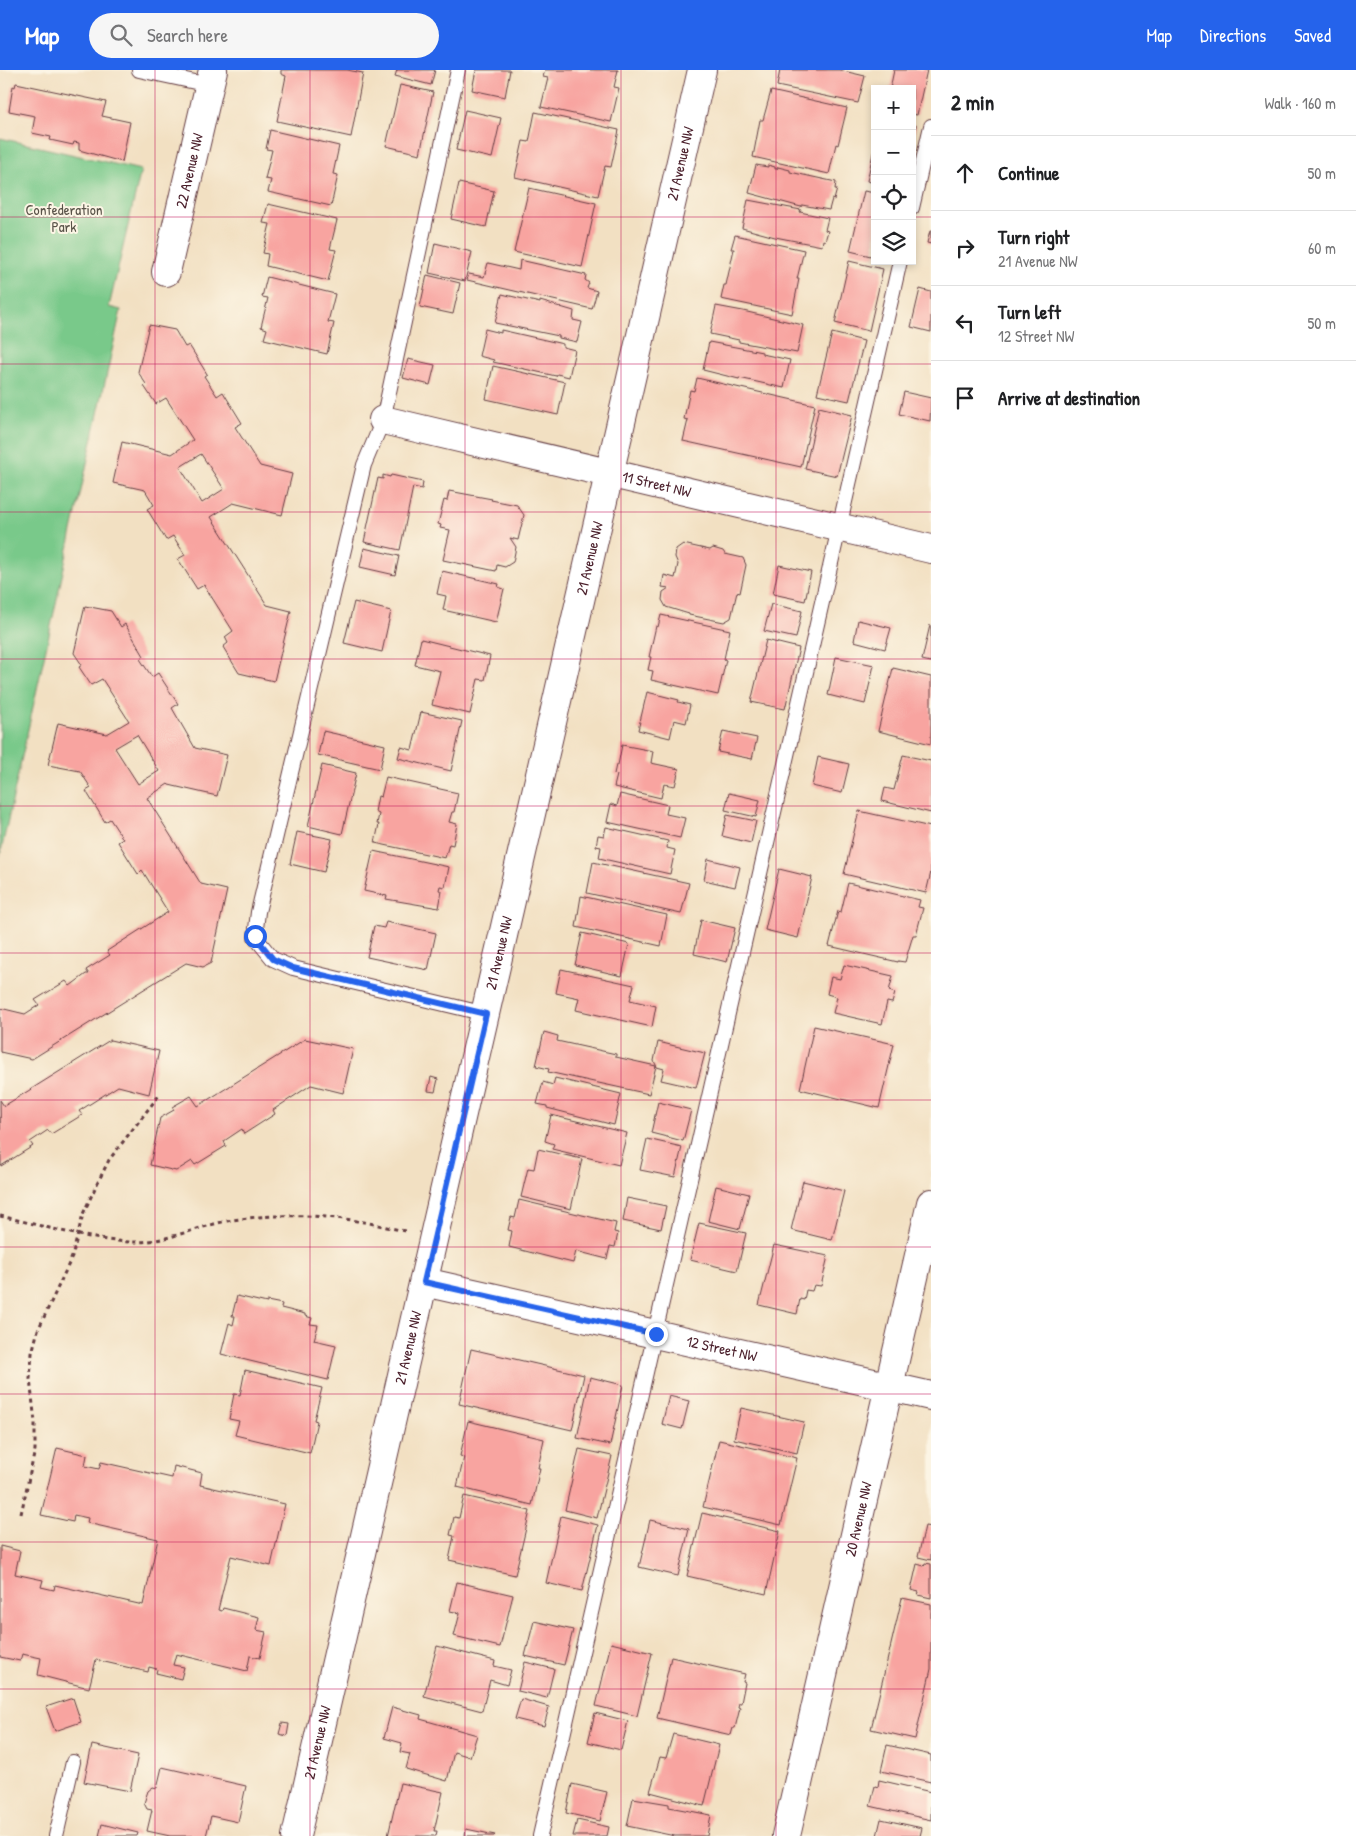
<!DOCTYPE html>
<meta charset="utf-8">
<style>
body{margin:0;font-family:"Patrick Hand",sans-serif;background:#f6f6f6;color:#202124}
.controls{position:absolute;right:15px;top:15px;display:grid;overflow:hidden;border-radius:0px;box-shadow:0 2px 8px #0003}
.controls button{width:45px;height:45px;display:grid;place-items:center;padding:0;border:0;border-bottom:1px solid #e0e0e0;background:#fff;color:#202124;font:25px sans-serif}
.stop{position:absolute;width:15px;height:15px;margin:-11px;border:4px solid #2563eb;border-radius:50%;background:#fff}
.stop.end{background:#2563eb;border-color:#fff;box-shadow:0 1px 5px #0008}
.list{margin:0;padding:0;list-style:none}
h2{display:flex;justify-content:space-between;align-items:center;height:65px;margin:0;padding:0 20px;font-size:21px}
h2 small{font-size:16px;font-weight:400;color:#757577}
.list li{display:grid;grid-template-columns:32px 1fr auto;gap:15px;align-items:center;box-sizing:border-box;height:75px;padding:0 20px;border-top:1px solid #e0e0e0}
.list b{display:block;font-size:19px;white-space:nowrap}
.list p{margin:0;font-size:16px;white-space:nowrap;color:#757577}
.list em{font-size:16px;font-style:normal;color:#757577}
.icon{flex:none;width:28px;height:28px;fill:none;stroke:currentColor;stroke-width:2;stroke-linecap:round;stroke-linejoin:round}
.map{position:relative;flex:none;width:931px;height:1766px;overflow:hidden}
header{display:flex;align-items:center;gap:30px;box-sizing:border-box;height:70px;padding:0 25px;background:#2563eb;color:#fff}
header strong{font-size:24px}
nav{display:flex;gap:28px;margin-inline-start:auto;font-size:18px}
.search{width:350px;height:45px;background:#f6f6f6;display:flex;align-items:center;gap:12px;box-sizing:border-box;padding:0 18px;border-radius:28px;color:#757577;font-size:19px}
main{display:flex}
aside{flex:1;background:#fff}
.map>svg:first-child{display:block}
.green{fill:#79c98a;stroke:#62745a}
.building{fill:#f8a4a0;fill-rule:evenodd}
.lines{fill:none;stroke-linecap:round;stroke-linejoin:round}
.service-casing{stroke:#633c42;stroke-width:16}
.minor-casing{stroke:#633c42;stroke-width:30}
.tertiary-casing{stroke:#633c42;stroke-width:30}
.path{stroke:#633c42;stroke-width:3;stroke-dasharray:4 4;stroke-linecap:butt}
.service{stroke:#fff;stroke-width:14}
.minor{stroke:#fff;stroke-width:28}
.tertiary{stroke:#fff;stroke-width:28}
.route{stroke:#2563eb;stroke-width:6}
.grid{fill:none;stroke:#c2185b;stroke-width:1;stroke-opacity:0.55}
.labels{text-anchor:middle;stroke-width:4;stroke-linejoin:round;paint-order:stroke}
.street-label{font-size:15px;fill:#4a1f2b;stroke:#fcf5e5}
.park-label{font-size:15px;fill:#585248;stroke:#fcf5e5}
</style>
<header>
<strong>Map</strong>
<div class="search"><svg class="icon" aria-label="search" viewBox="0 0 24 24"><circle cx="10" cy="10" r="6"/><path d="M15 15l6 6"/></svg>Search here</div>
<nav><a>Map</a><a>Directions</a><a>Saved</a></nav>
</header>
<main>
<div class="map">
<svg width="931" height="1766" viewBox="0 0 931 1766">
<rect width="100%" height="100%" fill="#fcf5e5"/>
<filter id="ink" filterUnits="userSpaceOnUse"><feTurbulence type="fractalNoise" baseFrequency=".02" numOctaves="2"/><feDisplacementMap in="SourceGraphic" scale="10" xChannelSelector="R" yChannelSelector="G"/><feConvolveMatrix kernelMatrix="1 2 1 2 8 2 1 2 1" color-interpolation-filters="sRGB"/></filter>
<filter id="wash" filterUnits="userSpaceOnUse"><feTurbulence type="fractalNoise" baseFrequency=".0096" numOctaves="4" result="noise"/><feDisplacementMap in="SourceGraphic" scale="20" xChannelSelector="R" yChannelSelector="G"/><feGaussianBlur stdDeviation="1.12" result="paint"/><feColorMatrix in="noise" values="0 0 0 0 0 0 0 0 0 0 0 0 0 0 0 0 0 1.4 0 .05"/><feComposite in="paint" operator="in"/></filter>
<g filter="url(#wash)">
<rect width="100%" height="100%" fill="#f2e0c2"/>
<polygon class="green" points="0,68 141,100 109,237 121,240 0,786"/>
<g id="blocks">
<g class="building">
<polygon points="281,0 347,0 363,3 351,67 277,51 286,6 281,4"/>
<polygon points="397,0 435,0 431,15 395,6"/>
<polygon points="476,0 510,0 505,27 472,20"/>
<polygon points="545,0 618,0 614,17 619,18 611,52 541,37 548,8 543,7"/>
<polygon points="780,0 839,0 865,6 858,33 777,16"/>
<polygon points="894,0 927,0 917,45 912,44 912,19 890,19"/>
<polygon points="16,13 106,32 102,46 130,52 122,92 79,80 79,73 74,72 73,75 50,70 51,67 32,63 35,46 9,41 13,16 15,17"/>
<polygon points="400,15 433,22 420,84 386,76"/>
<polygon points="771,21 847,38 838,75 836,74 829,104 753,87 760,50 763,50"/>
<polygon points="465,40 501,48 492,88 456,80"/>
<polygon points="535,42 619,60 611,97 605,96 598,126 515,107 523,71 529,72"/>
<polygon points="912,55 916,55 913,68 912,67"/>
<polygon points="270,60 339,76 333,104 338,105 331,136 268,122 271,110 265,109 272,80 266,79"/>
<polygon points="874,79 875,79 875,113 867,111"/>
<polygon points="756,95 768,97 768,95 775,97 775,99 777,99 778,97 790,100 790,102 836,112 835,119 837,119 834,130 832,129 829,140 802,135 801,137 749,123"/>
<polygon points="459,113 494,121 486,157 451,149"/>
<polygon points="529,118 596,133 582,197 514,182"/>
<polygon points="864,121 875,123 875,187 850,181"/>
<polygon points="748,130 801,140 800,142 828,148 825,160 828,161 825,171 823,170 822,176 775,167 742,158"/>
<polygon points="268,134 337,150 330,179 336,180 328,211 266,196 268,184 263,183 270,154 263,153"/>
<polygon points="930,161 931,161 931,174 927,173"/>
<polygon points="735,165 804,180 797,209 799,209 792,244 721,229 724,215 726,215 734,179 731,179"/>
<polygon points="435,173 472,182 465,211 429,203"/>
<polygon points="520,190 586,205 585,210 589,213 587,218 597,221 592,239 467,210 469,204 484,207 488,193 519,200"/>
<polygon points="849,191 883,199 869,261 835,253"/>
<polygon points="427,205 460,213 453,244 420,237"/>
<polygon points="267,207 335,224 328,252 334,253 327,284 264,269 267,259 261,257 268,228 262,227"/>
<polygon points="920,219 931,222 931,262 911,257"/>
<polygon points="502,224 540,233 540,231 574,241 573,250 582,252 577,272 559,268 559,266 495,253"/>
<polygon points="716,236 743,241 803,255 797,283 739,272 739,270 710,264"/>
<path d="M149,255l26,5 10,17 4,-2 18,29 -3,2 13,20 6,-4 19,31 -7,4 25,39 32,8 -10,41 -49,-12 -22,14 56,88 24,6 -17,70 -35,-8 -16,-26 5,-4 -3,-6 8,-6 -29,-46 -7,4 -19,-30 7,-4 -12,-19 -7,4 -19,-31 7,-4 -9,-15 -32,-7 9,-41 50,12 21,-14 -27,-42 -10,6 -12,-18 2,-2 -8,-12zM201,384l23,35 -22,14 -22,-36z"/>
<polygon points="485,259 501,263 501,260 563,274 563,277 575,280 569,307 557,304 556,306 493,292 494,290 479,286"/>
<polygon points="832,263 864,271 849,331 817,324"/>
<polygon points="709,272 762,282 762,284 790,290 784,318 739,308 739,309 703,300"/>
<polygon points="408,289 435,295 430,315 403,308"/>
<polygon points="493,296 565,312 558,345 486,329"/>
<polygon points="697,308 815,335 801,397 683,371 688,350 684,349 690,320 694,321"/>
<polygon points="904,322 931,328 930,351 899,344"/>
<polygon points="819,337 852,345 837,406 805,399"/>
<polygon points="383,405 390,407 391,405 423,412 422,419 413,417 400,480 364,472 378,408 383,409"/>
<polygon points="449,421 492,429 491,430 517,435 524,445 518,470 510,468 516,477 513,492 505,497 497,495 496,501 443,490 450,460 440,458 441,455 438,454 444,430 447,431"/>
<polygon points="683,474 710,480 713,478 723,481 725,484 743,488 746,495 740,523 737,522 731,548 724,552 689,545 689,544 666,537 662,530 663,522 669,518 662,517 664,505 675,508 678,494 675,487 676,479"/>
<polygon points="364,478 399,486 395,505 360,497"/>
<polygon points="779,495 811,502 805,531 773,524"/>
<polygon points="442,501 499,514 498,517 504,519 496,552 443,540 446,526 437,524"/>
<polygon points="354,532 391,541 382,582 344,573"/>
<polygon points="771,534 802,541 796,568 764,561"/>
<path d="M85,536l26,5 10,16 4,-3 19,32 -4,3 12,18 6,-4 20,31 -6,4 23,40 32,7 -10,41 -48,-11 -1,-1 -21,14 54,86 26,6 -16,73 -8,4 -17,-4 -154,96 -32,-7v-44l25,6 14,-9 -4,-5 31,-19 4,5 16,-12h3l-3,-4 24,-15 -3,-4 61,-39 -26,-42 -4,4 -20,-32 5,-3 -13,-20 -5,3 -19,-31 5,-3 -11,-17 -32,-6 10,-42 49,11 22,-13 -27,-42 -11,6 -12,-18 3,-2 -8,-12zM137,665l22,36 -21,13 -23,-36z"/>
<polygon points="661,545 730,560 724,589 726,590 718,625 651,610 653,601 648,600 651,587 649,587 656,556 658,557"/>
<polygon points="858,550 891,558 885,579 854,571"/>
<polygon points="930,555 931,556 931,592 922,590"/>
<polygon points="421,569 490,586 485,610 478,609 470,644 432,635 440,601 415,595"/>
<polygon points="766,570 799,578 785,639 751,632"/>
<polygon points="836,587 874,595 865,634 828,625"/>
<polygon points="893,598 931,607 931,674 878,661"/>
<polygon points="647,622 679,630 678,632 690,635 686,653 674,650 670,668 638,660"/>
<polygon points="421,642 462,651 451,701 398,688 401,677 412,680"/>
<polygon points="323,661 385,675 380,699 318,685"/>
<polygon points="723,661 757,668 752,689 718,682"/>
<polygon points="622,675 653,681 651,693 679,699 675,716 664,714 661,728 614,717 617,705 614,704 616,695 618,695"/>
<polygon points="903,685 931,691 931,743 882,731 885,718 894,720"/>
<polygon points="818,687 849,694 842,723 812,716"/>
<polygon points="322,695 356,703 342,764 308,756"/>
<polygon points="386,707 458,723 454,742 452,742 449,752 457,754 453,775 449,774 445,788 375,773 379,754 377,754 379,744 375,742 378,726 381,727"/>
<polygon points="729,723 760,730 756,747 725,740"/>
<polygon points="620,724 668,735 666,744 685,748 680,768 607,752 611,734 617,736"/>
<polygon points="859,741 931,757 931,802 926,823 844,804"/>
<polygon points="727,745 756,751 751,773 722,766"/>
<polygon points="606,757 668,771 667,778 675,780 670,804 599,788 601,777 596,776 598,765 604,766"/>
<polygon points="297,762 332,769 324,802 290,794"/>
<polygon points="373,781 449,797 445,817 440,816 439,820 442,821 439,838 386,829 387,826 364,821"/>
<polygon points="708,789 740,797 735,817 704,810"/>
<polygon points="593,792 689,813 681,844 587,823"/>
<polygon points="779,799 812,807 798,868 765,860"/>
<polygon points="848,813 920,830 918,837 923,838 916,865 913,865 905,892 898,891 898,892 829,876 838,841 841,842"/>
<polygon points="581,826 667,845 661,876 576,857"/>
<polygon points="701,850 735,858 727,892 694,884"/>
<polygon points="386,852 436,863 428,900 367,887 374,856 384,858"/>
<polygon points="582,863 629,874 622,906 575,895"/>
<polygon points="844,895 893,906 889,921 895,923 892,933 887,932 882,954 833,943 837,927 827,924 831,907 840,909"/>
<polygon points="561,899 634,915 630,930 656,936 652,957 576,940 579,928 556,923"/>
<polygon points="814,956 894,974 879,1038 800,1019"/>
<polygon points="544,962 558,966 557,971 616,984 616,987 656,996 649,1024 548,1002 549,999 536,996"/>
<polygon points="305,969 353,979 343,1023 311,1015 273,1040 275,1044 244,1064 242,1059 224,1071 226,1076 195,1095 192,1091 176,1101 150,1095 160,1048 174,1040 172,1037 191,1026 198,1036"/>
<polygon points="110,970 159,981 149,1024 118,1016 79,1041 82,1045 51,1064 48,1060 30,1072 33,1076 1,1096 0,1030 4,1036"/>
<polygon points="658,972 705,983 696,1018 661,1010 664,999 657,997 654,991"/>
<polygon points="431,1007 438,1009 435,1022 428,1021"/>
<polygon points="555,1008 621,1024 614,1055 547,1038 547,1036 537,1034 543,1012 553,1015"/>
<polygon points="658,1032 691,1040 683,1071 651,1063"/>
<polygon points="551,1045 627,1063 619,1095 552,1079 554,1074 545,1071"/>
<polygon points="647,1069 682,1077 675,1107 640,1100"/>
<polygon points="538,1079 582,1089 571,1139 521,1127 528,1098 534,1099"/>
<polygon points="803,1111 844,1121 832,1170 791,1160"/>
<polygon points="716,1116 749,1124 740,1159 708,1151"/>
<polygon points="627,1128 666,1136 661,1159 623,1151"/>
<polygon points="519,1130 616,1153 614,1162 618,1163 615,1177 610,1176 607,1189 576,1181 573,1193 509,1177 512,1161 508,1160 511,1147 515,1148"/>
<polygon points="699,1153 746,1163 737,1201 690,1190"/>
<polygon points="774,1175 828,1186 821,1216 814,1215 812,1221 806,1220 804,1230 800,1229 797,1244 759,1235"/>
<polygon points="237,1226 267,1233 267,1231 282,1234 281,1238 305,1244 305,1246 312,1248 310,1254 318,1255 314,1270 336,1275 328,1310 221,1284 229,1253 233,1255 235,1246 232,1246"/>
<polygon points="471,1279 584,1305 572,1360 459,1334"/>
<polygon points="245,1300 322,1318 314,1350 317,1351 310,1383 235,1365 239,1351 229,1349 234,1324 240,1325"/>
<polygon points="590,1307 623,1315 610,1375 577,1368"/>
<polygon points="669,1326 689,1331 682,1359 662,1354"/>
<polygon points="741,1338 804,1352 797,1383 734,1369"/>
<polygon points="468,1351 544,1369 538,1398 540,1398 532,1435 457,1417 464,1387 460,1386"/>
<polygon points="719,1370 797,1388 781,1455 703,1437"/>
<polygon points="57,1378 87,1385 85,1396 99,1399 101,1392 172,1408 174,1396 202,1403 200,1415 285,1434 271,1496 231,1486 218,1540 222,1541 223,1538 259,1547 256,1560 266,1562 260,1588 250,1586 247,1601 176,1584 173,1595 184,1597 181,1609 156,1603 157,1599 149,1597 148,1602 96,1590 89,1618 38,1605 41,1588 22,1584 20,1591 0,1587 0,1476 20,1481 15,1504 43,1510 41,1517 54,1520 55,1515 143,1535 158,1469 87,1453 88,1448 74,1445 73,1452 41,1445"/>
<polygon points="579,1379 612,1386 597,1448 565,1440"/>
<polygon points="464,1426 530,1441 515,1505 449,1490 454,1466 450,1465 454,1447 459,1448"/>
<polygon points="702,1443 780,1461 766,1524 687,1506"/>
<polygon points="561,1446 598,1455 582,1521 546,1513"/>
<polygon points="650,1450 689,1459 678,1506 639,1497"/>
<polygon points="925,1456 931,1457 931,1490 918,1487"/>
<polygon points="925,1493 931,1494 931,1528 918,1525 919,1522 911,1520 917,1494 924,1496"/>
<polygon points="457,1512 513,1525 500,1577 454,1566 460,1543 450,1541"/>
<polygon points="902,1528 931,1534 931,1599 915,1669 871,1659"/>
<polygon points="534,1551 573,1560 564,1595 525,1586"/>
<polygon points="611,1573 652,1583 637,1646 596,1636"/>
<polygon points="437,1576 495,1591 494,1596 511,1600 507,1615 490,1610 482,1641 424,1626"/>
<polygon points="671,1587 745,1604 743,1612 745,1613 741,1633 739,1633 738,1637 740,1638 735,1658 733,1658 731,1665 657,1648"/>
<polygon points="525,1592 554,1599 547,1628 518,1621"/>
<polygon points="73,1628 81,1652 55,1661 46,1637"/>
<polygon points="521,1629 549,1637 544,1656 515,1649"/>
<polygon points="392,1637 421,1645 420,1649 477,1665 470,1687 454,1682 447,1711 406,1699 410,1684 400,1682 402,1673 384,1668"/>
<polygon points="595,1643 628,1651 621,1680 588,1672"/>
<polygon points="282,1653 289,1654 287,1666 279,1664"/>
<polygon points="673,1664 719,1675 704,1736 650,1722 660,1687 666,1688"/>
<polygon points="92,1675 138,1685 130,1721 84,1712"/>
<polygon points="887,1675 931,1685 931,1712 881,1701"/>
<polygon points="162,1697 246,1716 238,1752 211,1746 206,1766 170,1766 147,1761 152,1740 147,1739 144,1733 148,1721 153,1717 157,1718"/>
<polygon points="879,1710 931,1722 931,1750 870,1736 875,1716 878,1717"/>
<polygon points="400,1713 443,1722 434,1761 437,1761 436,1766 388,1766"/>
<polygon points="572,1714 607,1722 600,1751 566,1743"/>
<polygon points="633,1728 669,1734 669,1737 711,1745 707,1766 675,1766 627,1756"/>
<polygon points="881,1749 922,1758 920,1766 877,1766"/>
<polygon points="577,1750 609,1757 607,1766 573,1766"/>
<polygon points="102,1754 138,1763 137,1766 99,1766"/>
<polygon points="466,1759 495,1765 494,1766 465,1766"/>
</g>
</g>
</g>
<g filter="url(#ink)">
<use href="#blocks" fill-opacity="0" stroke="#633c42" stroke-width="1"/>
<g class="lines">
<defs>
<g id="service">
<polyline points="139,0 209,15"/>
<polyline points="458,0 383,350 364,395 258,842 255,867 273,889 293,898 486,944"/>
<polyline points="912,138 931,56"/>
<polyline points="56,1766 73,1692"/>
<polyline points="540,1766 900,191"/>
</g>
<g id="minor">
<path id="s1" d="M166,202l47,-202"/>
<path id="s2" d="M383,350l548,129"/>
<path id="s3" d="M424,1212l507,114"/>
<path id="s4" d="M296,1766l406,-1766"/>
</g>
<g id="tertiary">
<path id="s5" d="M786,1766l145,-633"/>
</g>
</defs>
<use href="#service" class="service-casing"/>
<use href="#minor" class="minor-casing"/>
<use href="#tertiary" class="tertiary-casing"/>
<g class="path">
<path d="M0,1146c42,9 93,26 135,26 31,0 62,-15 92,-21 38,-7 92,-7 130,0 16,2 32,7 48,10"/>
<polyline points="21,1444 35,1380 35,1352 30,1309 32,1283 38,1260 72,1187 83,1144 96,1116 109,1090 160,1024"/>
</g>
<use href="#service" class="service"/>
<use href="#minor" class="minor"/>
<use href="#tertiary" class="tertiary"/>
</g>
</g>
<g class="lines" filter="url(#ink)">
<polyline class="route" points="255,866 273,889 293,898 486,944 424,1212 656,1264"/>
</g>
<path class="grid" d="M155,0v1766M310,0v1766M465,0v1766M621,0v1766M776,0v1766M0,147h875M912,147h19M0,294h931M0,442h931M0,589h931M0,736h931M0,883h931M0,1030h931M0,1177h931M0,1324h931M0,1472h931M0,1619h931"/>
<g class="labels">
<g class="street-label">
<text dy="5" stroke="none"><textPath href="#s4" startOffset="1716">21 Avenue NW</textPath></text>
<text dy="5" stroke="none"><textPath href="#s1" startOffset="104">22 Avenue NW</textPath></text>
<text dy="5" stroke="none"><textPath href="#s2" startOffset="281">11 Street NW</textPath></text>
<text dy="5" stroke="none"><textPath href="#s4" startOffset="1311">21 Avenue NW</textPath></text>
<text dy="5" stroke="none"><textPath href="#s4" startOffset="906">21 Avenue NW</textPath></text>
<text dy="5" stroke="none"><textPath href="#s4" startOffset="501">21 Avenue NW</textPath></text>
<text dy="5" stroke="none"><textPath href="#s3" startOffset="305">12 Street NW</textPath></text>
<text dy="5" stroke="none"><textPath href="#s5" startOffset="325">20 Avenue NW</textPath></text>
<text dy="5" stroke="none"><textPath href="#s4" startOffset="96">21 Avenue NW</textPath></text>
</g>
<g class="park-label">
<text x="64" y="145">Confederation<tspan x="64" dy="17">Park</tspan></text>
</g>
</g>
</svg>
<div class="controls">
<button>+</button>
<button>−</button>
<button><svg class="icon" aria-label="locate" viewBox="0 0 24 24"><circle cx="12" cy="12" r="6"/><path d="M12 2v4M12 18v4M2 12h4M18 12h4"/></svg></button>
<button><svg class="icon" aria-label="layers" viewBox="0 0 24 24"><path d="M12 4l9 5-9 5-9-5zM3 14l9 5 9-5"/></svg></button>
</div>
<div class="stop" style="left:255px;top:866px"></div>
<div class="stop end" style="left:656px;top:1264px"></div>
</div>
<aside>
<h2>2 min<small>Walk · 160 m</small></h2>
<ul class="list">
<li><svg class="icon" aria-label="ahead" viewBox="0 0 24 24"><path d="M12 20V5M6 11l6-6 6 6"/></svg><div><b>Continue</b></div><em>50 m</em></li>
<li><svg class="icon" aria-label="right" viewBox="0 0 24 24"><path d="M7 20v-9h11M14 6l5 5-5 5"/></svg><div><b>Turn right</b><p>21 Avenue NW</p></div><em>60 m</em></li>
<li><svg class="icon" aria-label="left" viewBox="0 0 24 24"><path d="M17 20v-9H6M10 6l-5 5 5 5"/></svg><div><b>Turn left</b><p>12 Street NW</p></div><em>50 m</em></li>
<li><svg class="icon" aria-label="arrive" viewBox="0 0 24 24"><path d="M6 21V4h12l-3 4 3 4H6"/></svg><div><b>Arrive at destination</b></div></li>
</ul>
</aside>
</main>
